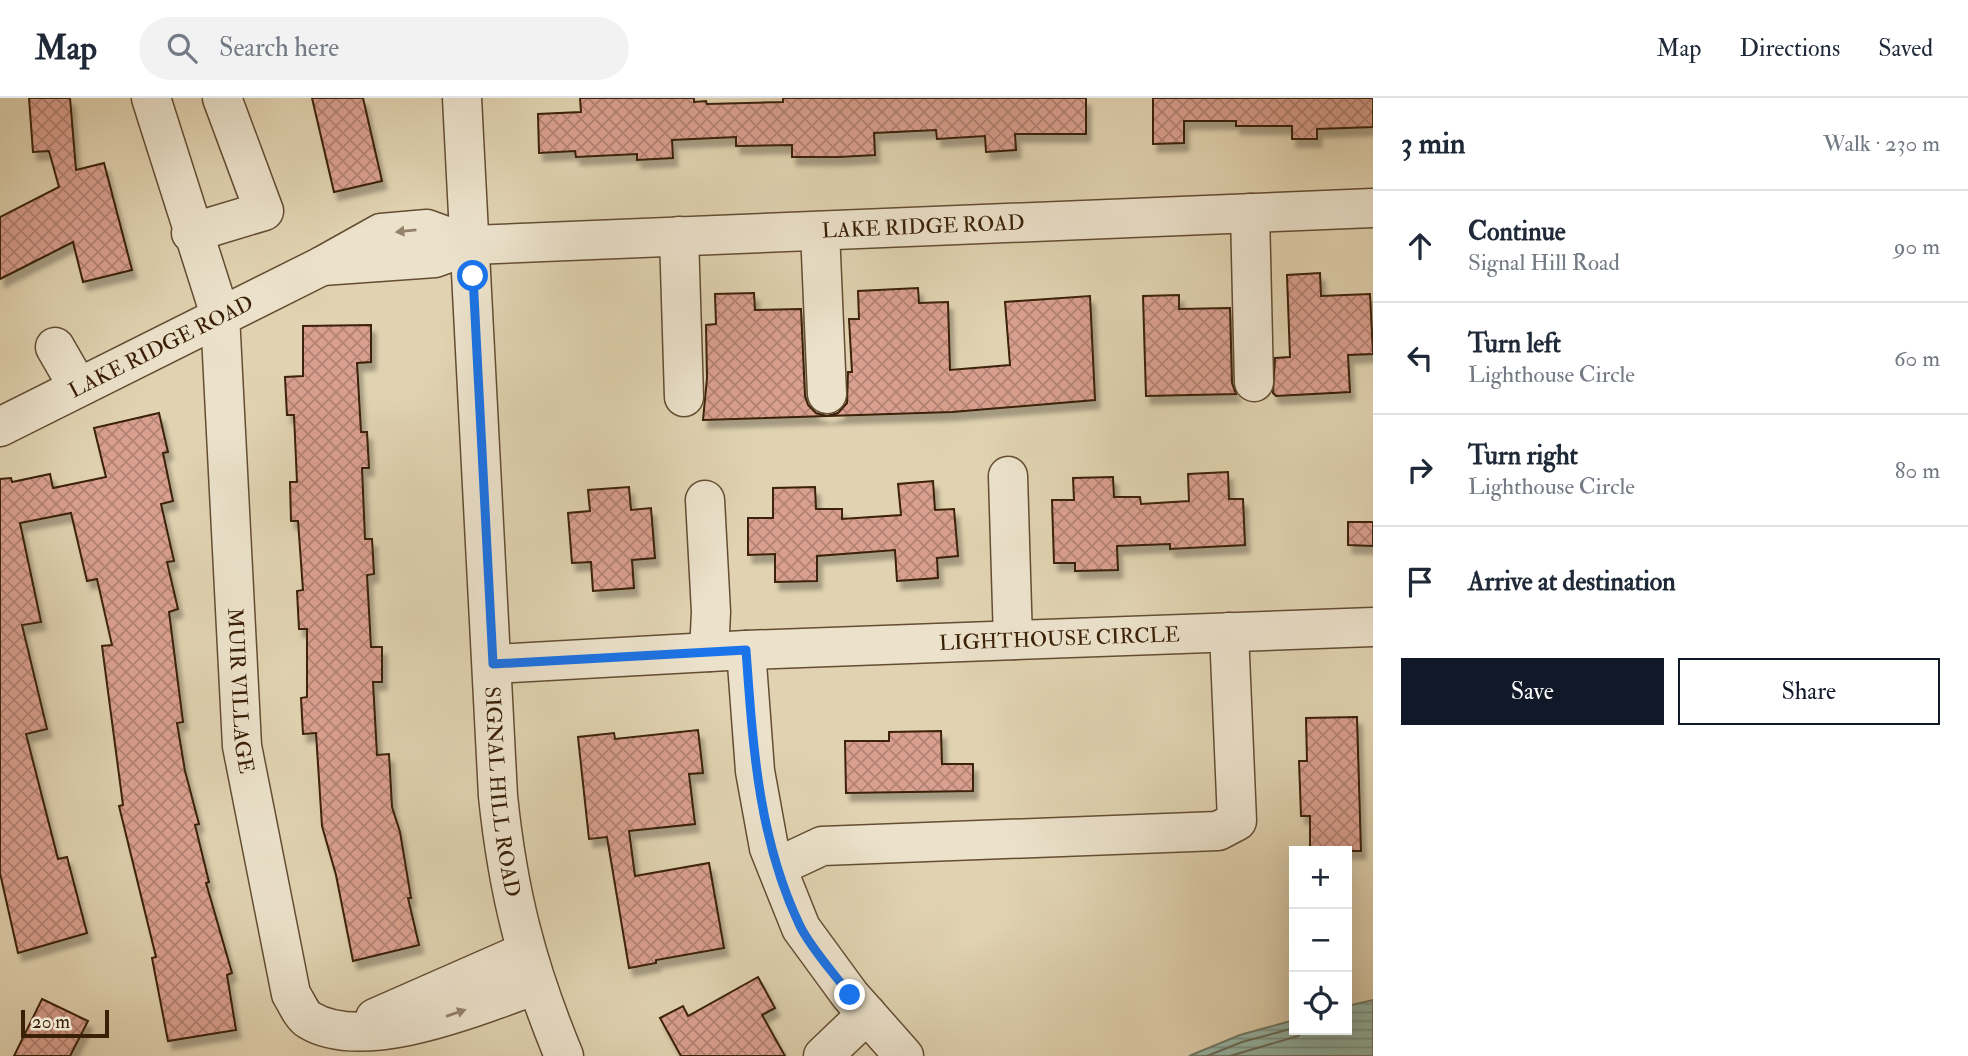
<!DOCTYPE html>
<meta charset="utf-8">
<style>
body{margin:0;font-family:"IM FELL Double Pica",serif;background:#f2f2f3;color:#1f2937}
.controls{position:absolute;right:21px;bottom:21px;display:grid;overflow:hidden;border-radius:0px;box-shadow:0 7px 28px #0002}
.controls button{width:63px;height:63px;display:grid;place-items:center;padding:0;border:0;border-bottom:2px solid #e0e1e3;background:#fff;color:#1f2937;font:35px sans-serif}
.scale{position:absolute;left:21px;bottom:18px;width:88px;box-sizing:border-box;padding-left:7px;border:4px solid #3a2007;border-top:0;font-size:19px;line-height:24px;white-space:nowrap;color:#3a2007;-webkit-text-stroke:5px #ece2cc;paint-order:stroke}
.stop{position:absolute;width:21px;height:21px;margin:-16px;border:5px solid #1a73e8;border-radius:50%;background:#fff}
.stop.end{background:#1a73e8;border-color:#fff;box-shadow:0 2px 7px #0008}
.list{margin:0;padding:0;list-style:none}
h2{display:flex;justify-content:space-between;align-items:center;height:91px;margin:0;padding:0 28px;font-size:30px}
h2 small{font-size:23px;font-weight:400;color:#747a83}
.list li{display:grid;grid-template-columns:46px 1fr auto;gap:21px;align-items:center;box-sizing:border-box;height:112px;padding:0 28px;border-top:2px solid #e0e1e3}
.list b{display:block;font-size:26px;white-space:nowrap}
.list p{margin:0;font-size:23px;white-space:nowrap;color:#747a83}
.list em{font-size:23px;font-style:normal;color:#747a83}
.actions{display:flex;gap:14px;padding:21px 28px}
.actions a{flex:1;padding:16px 0;border:2px solid #111827;border-radius:0px;text-align:center;font-size:24px;color:#111827}
.actions .main{background:#111827;color:#fff}
.icon{flex:none;width:38px;height:38px;fill:none;stroke:currentColor;stroke-width:2;stroke-linecap:round;stroke-linejoin:round}
.map{position:relative;flex:none;width:1373px;height:958px;overflow:hidden}
header{display:flex;align-items:center;gap:42px;box-sizing:border-box;height:98px;padding:0 35px;background:#fff;border-bottom:2px solid #e0e1e3}
header strong{font-size:33px}
nav{display:flex;gap:38px;margin-inline-start:auto;font-size:24px}
.search{width:490px;height:63px;background:#f2f2f3;display:flex;align-items:center;gap:18px;box-sizing:border-box;padding:0 24px;border-radius:38px;color:#747a83;font-size:26px}
main{display:flex}
aside{flex:1;background:#fff}
.map>svg:first-child{display:block}
.water{fill:url(#water-rules);stroke:#717b68;stroke-width:2}
.lines{fill:none;stroke-linecap:round;stroke-linejoin:round}
.shore{stroke:#686c58;stroke-width:2}
.building{fill:url(#building-cross-hatch);stroke:#3a2007;stroke-width:2;filter:url(#shadow)}
.minor-casing{stroke:#644d32;stroke-width:41}
.minor{stroke:#ece2cc;stroke-width:38}
.oneway{fill:#93816a}
.route{stroke:#1a73e8;stroke-width:9}
.labels{text-anchor:middle;stroke-width:5;stroke-linejoin:round;paint-order:stroke}
.street-label{font-size:21px;fill:#3a2007;stroke:#ece2cc}
</style>
<header>
<strong>Map</strong>
<div class="search"><svg class="icon" aria-label="search" viewBox="0 0 24 24"><circle cx="10" cy="10" r="6"/><path d="M15 15l6 6"/></svg>Search here</div>
<nav><a>Map</a><a>Directions</a><a>Saved</a></nav>
</header>
<main>
<div class="map">
<svg width="1373" height="958" viewBox="0 0 1373 958">
<defs>
<pattern id="water-rules" width="6" height="5" patternUnits="userSpaceOnUse" patternTransform="scale(1.75)"><rect width="6" height="5" fill="#95b8a9"/><path d="M0 2.5h6" fill="none" stroke="#7b9588"/></pattern>
<pattern id="building-cross-hatch" width="8" height="8" patternUnits="userSpaceOnUse" patternTransform="scale(1.75)"><rect width="8" height="8" fill="#daa08f"/><path d="M0 0l8 8M0 8l8-8" fill="none" stroke="#b28273"/></pattern>
<filter id="shadow"><feDropShadow dx="4.5" dy="8" stdDeviation="2" flood-color="#0004"/></filter>
</defs>
<rect width="100%" height="100%" fill="#e1d3b1"/>
<filter id="stains"><feTurbulence type="fractalNoise" baseFrequency=".00286" numOctaves="4"/><feColorMatrix values="0 0 0 0 .2 0 0 0 0 .09 0 0 0 0 .02 0 0 0 .5 -.17"/></filter>
<radialGradient id="worn" r=".72"><stop offset=".6" stop-color="#630" stop-opacity="0"/><stop offset="1" stop-color="#630" stop-opacity=".3"/></radialGradient>
<polygon class="water" points="1373,902 1373,958 1189,958 1240,937 1294,922 1294,932 1347,932 1347,908"/>
<g class="lines">
<g class="shore">
<polyline points="1207,958 1242,944 1294,930"/>
<polyline points="1230,958 1298,938 1306,932"/>
</g>
</g>
<g class="building">
<polygon points="29,0 70,0 76,72 104,65 132,172 83,184 73,144 0,181 0,119 59,89 49,53 33,54"/>
<polygon points="312,0 363,0 382,83 334,94"/>
<polygon points="580,0 694,0 694,4 706,3 707,6 783,4 783,0 1086,0 1086,36 1015,36 1016,52 986,54 985,38 937,41 936,32 874,35 875,57 839,59 792,59 792,47 736,48 736,39 672,42 673,60 637,62 637,56 576,59 575,53 539,55 538,16 581,14"/>
<polygon points="1153,0 1373,0 1373,29 1317,31 1317,41 1292,41 1292,28 1236,28 1236,23 1184,23 1184,45 1153,46"/>
<polygon points="1320,175 1321,198 1370,196 1373,256 1348,257 1350,294 1276,298 1273,295 1275,260 1290,259 1287,177"/>
<polygon points="918,190 919,205 948,204 950,272 1010,267 1005,204 1090,198 1095,302 952,314 703,322 707,280 706,227 716,226 715,196 754,195 755,212 801,211 805,298 808,307 816,315 827,318 838,315 847,305 848,274 852,274 849,221 859,221 858,193"/>
<polygon points="1179,197 1179,211 1230,210 1232,285 1236,296 1146,298 1143,198"/>
<polygon points="371,227 371,264 357,265 361,334 367,334 369,370 362,370 365,441 372,441 374,476 367,477 371,549 382,549 382,584 373,584 377,657 389,656 392,709 400,734 411,800 408,800 419,847 353,863 336,777 322,728 316,635 303,636 301,600 307,599 307,531 299,531 297,493 303,492 298,423 291,423 290,384 297,384 294,317 287,317 285,279 303,278 303,228"/>
<polygon points="159,315 168,354 163,355 173,403 161,406 174,463 167,464 178,511 169,514 183,624 177,625 185,673 199,726 195,727 209,784 206,785 232,875 227,877 236,932 168,943 152,860 156,859 119,708 123,707 102,548 112,547 97,481 87,483 71,415 20,425 41,524 22,527 47,631 26,636 58,761 67,759 87,835 18,855 0,775 0,381 11,380 12,384 50,376 53,390 106,379 94,330"/>
<polygon points="1228,374 1229,401 1243,401 1245,447 1170,451 1170,446 1117,448 1118,472 1075,473 1075,465 1054,465 1052,402 1074,402 1073,380 1113,379 1114,399 1140,399 1141,406 1189,403 1188,376"/>
<polygon points="933,383 935,412 954,411 958,458 937,460 938,480 897,483 895,452 817,458 817,483 775,484 775,456 748,457 748,420 773,420 773,390 815,389 816,411 842,411 842,421 901,417 898,386"/>
<polygon points="629,389 631,412 651,410 655,460 632,462 634,490 593,493 591,464 572,465 568,415 590,413 588,392"/>
<polygon points="1348,424 1373,424 1373,448 1348,447"/>
<polygon points="1357,619 1361,753 1310,753 1310,718 1301,718 1299,663 1307,663 1306,620"/>
<polygon points="698,632 703,675 689,676 695,726 629,733 635,778 709,765 724,850 656,862 656,865 629,870 607,739 589,741 578,639 614,635 615,641"/>
<polygon points="941,633 942,666 973,666 973,693 846,695 845,643 889,643 889,634"/>
<polygon points="758,879 775,910 762,917 785,958 681,958 660,920 683,908 688,918"/>
<polygon points="42,901 88,923 70,958 14,958"/>
</g>
<g class="lines">
<defs>
<g id="minor">
<path id="s1" d="M151,0l69,217 22,431 49,248c5,8 11,22 18,26 56,34 170,-15 227,-35"/>
<path id="s2" d="M462,0l36,698c10,97 29,171 66,260"/>
<polyline points="1250,115 1254,284"/>
<polyline points="820,133 827,296"/>
<polyline points="191,135 264,113 222,0"/>
<polyline points="679,138 684,299"/>
<path id="s3" d="M322,168l113,-8 36,-13 902,-37"/>
<polyline points="55,249 78,289"/>
<path id="s4" d="M0,329l322,-161 59,-33 46,-4 44,16"/>
<polyline points="1008,378 1013,542"/>
<polyline points="705,402 711,514 709,554"/>
<polyline points="746,552 755,673 769,750 801,830 850,897 904,958"/>
<path id="s5" d="M493,566l253,-14 627,-23"/>
<polyline points="777,769 822,748 1218,733 1237,723 1229,534"/>
<polyline points="375,920 525,854"/>
<polyline points="823,958 867,916"/>
</g>
</defs>
<use href="#minor" class="minor-casing"/>
<use href="#minor" class="minor"/>
</g>
<defs><path id="oneway-solid" d="M-6-.8H1V-3.2L6.5 0L1 3.2V.8H-6Z" transform="scale(1.75)"/></defs>
<g class="oneway">
<use href="#oneway-solid" transform="translate(406 133) rotate(174)"/>
<use href="#oneway-solid" transform="translate(456 915) rotate(-19)"/>
</g>
<g class="lines">
<path class="route" d="M473,178l20,388 253,-14c7,96 12,188 54,276 12,24 34,47 50,69"/>
</g>
<g class="labels">
<g class="street-label">
<text dy="7" stroke="none"><textPath href="#s3" startOffset="604">LAKE RIDGE ROAD</textPath></text>
<text dy="7" stroke="none"><textPath href="#s4" startOffset="180">LAKE RIDGE ROAD</textPath></text>
<text dy="7" stroke="none"><textPath href="#s5" startOffset="567">LIGHTHOUSE CIRCLE</textPath></text>
<text dy="7" stroke="none"><textPath href="#s1" startOffset="604">MUIR VILLAGE</textPath></text>
<text dy="7" stroke="none"><textPath href="#s2" startOffset="695">SIGNAL HILL ROAD</textPath></text>
</g>
</g>
<rect width="100%" height="100%" filter="url(#stains)"/>
<rect width="100%" height="100%" fill="url(#worn)"/>
</svg>
<div class="controls">
<button>+</button>
<button>−</button>
<button><svg class="icon" aria-label="locate" viewBox="0 0 24 24"><circle cx="12" cy="12" r="6"/><path d="M12 2v4M12 18v4M2 12h4M18 12h4"/></svg></button>
</div>
<div class="scale">20 m</div>
<div class="stop" style="left:473px;top:178px"></div>
<div class="stop end" style="left:850px;top:897px"></div>
</div>
<aside>
<h2>3 min<small>Walk · 230 m</small></h2>
<ul class="list">
<li><svg class="icon" aria-label="ahead" viewBox="0 0 24 24"><path d="M12 20V5M6 11l6-6 6 6"/></svg><div><b>Continue</b><p>Signal Hill Road</p></div><em>90 m</em></li>
<li><svg class="icon" aria-label="left" viewBox="0 0 24 24"><path d="M17 20v-9H6M10 6l-5 5 5 5"/></svg><div><b>Turn left</b><p>Lighthouse Circle</p></div><em>60 m</em></li>
<li><svg class="icon" aria-label="right" viewBox="0 0 24 24"><path d="M7 20v-9h11M14 6l5 5-5 5"/></svg><div><b>Turn right</b><p>Lighthouse Circle</p></div><em>80 m</em></li>
<li><svg class="icon" aria-label="arrive" viewBox="0 0 24 24"><path d="M6 21V4h12l-3 4 3 4H6"/></svg><div><b>Arrive at destination</b></div></li>
</ul>
<div class="actions"><a class="main">Save</a><a>Share</a></div>
</aside>
</main>
